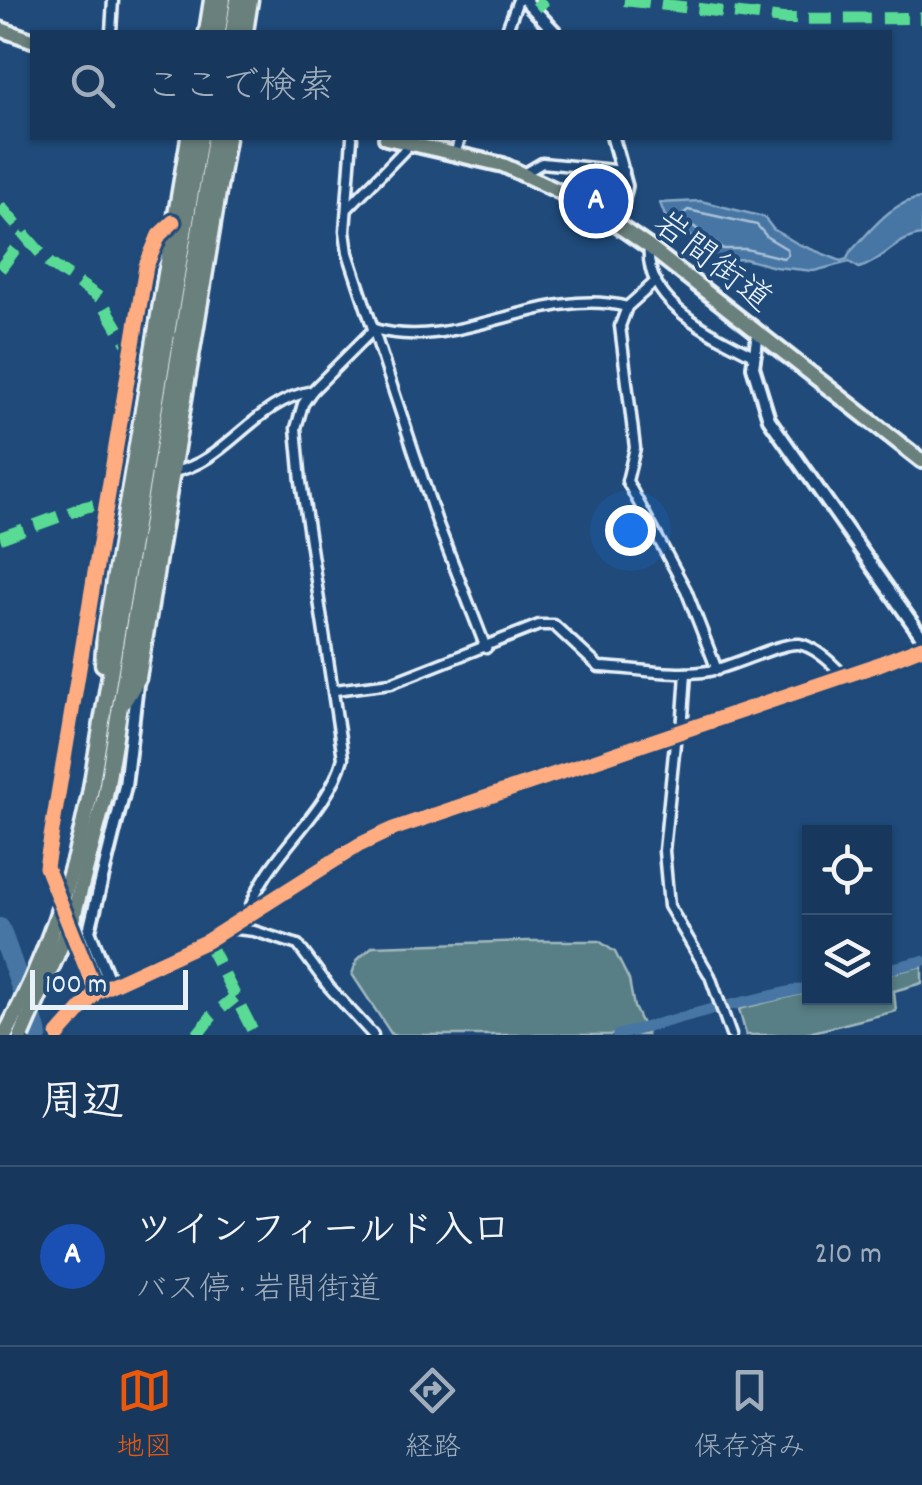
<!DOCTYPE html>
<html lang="ja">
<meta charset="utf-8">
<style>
body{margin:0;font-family:Dekko,"Klee One",sans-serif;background:#244365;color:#f1f3f6}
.controls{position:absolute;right:30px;bottom:30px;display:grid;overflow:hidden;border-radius:0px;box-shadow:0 2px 8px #0004}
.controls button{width:90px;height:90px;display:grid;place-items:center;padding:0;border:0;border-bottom:2px solid #365272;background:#17385c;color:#f1f3f6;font:50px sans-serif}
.scale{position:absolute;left:30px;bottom:25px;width:158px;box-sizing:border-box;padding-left:10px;border:5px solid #e8f1f8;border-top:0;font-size:28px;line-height:35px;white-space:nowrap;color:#e8f1f8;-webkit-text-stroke:8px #1f4a7a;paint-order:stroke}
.you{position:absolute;left:630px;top:530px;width:35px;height:35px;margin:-25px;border:8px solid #fff;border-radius:50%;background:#1a73e8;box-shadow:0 0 0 15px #1a73e833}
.badge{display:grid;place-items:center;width:65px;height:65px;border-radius:50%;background:#ea580c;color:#fff;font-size:32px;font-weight:700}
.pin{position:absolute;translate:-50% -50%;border:5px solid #fff;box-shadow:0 2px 10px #0006}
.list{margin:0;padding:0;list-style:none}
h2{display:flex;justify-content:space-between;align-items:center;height:130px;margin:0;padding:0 40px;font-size:42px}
h2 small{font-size:32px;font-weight:400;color:#9eacbb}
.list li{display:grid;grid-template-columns:65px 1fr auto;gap:30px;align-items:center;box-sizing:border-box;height:180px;padding:0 40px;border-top:2px solid #365272}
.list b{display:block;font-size:38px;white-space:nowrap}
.list p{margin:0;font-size:32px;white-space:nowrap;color:#9eacbb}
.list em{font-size:32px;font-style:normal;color:#9eacbb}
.icon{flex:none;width:55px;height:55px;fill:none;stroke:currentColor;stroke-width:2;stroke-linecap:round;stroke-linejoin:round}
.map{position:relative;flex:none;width:922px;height:1035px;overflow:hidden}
.search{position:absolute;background:#17385c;box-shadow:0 2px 8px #0004;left:30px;right:30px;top:30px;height:110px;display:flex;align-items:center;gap:25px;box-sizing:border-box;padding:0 35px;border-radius:0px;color:#9eacbb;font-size:38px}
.sheet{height:310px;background:#17385c}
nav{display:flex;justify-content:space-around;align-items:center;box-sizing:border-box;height:140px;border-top:2px solid #365272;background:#17385c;font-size:28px;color:#9eacbb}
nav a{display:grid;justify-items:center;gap:5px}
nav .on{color:#ea580c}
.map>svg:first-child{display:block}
.green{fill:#587f85;stroke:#a0b8be;stroke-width:2.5}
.water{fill:#4776a4;stroke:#87a7c6;stroke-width:2.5}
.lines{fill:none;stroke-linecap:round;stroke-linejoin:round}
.shore{stroke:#a8c0d6;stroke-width:2.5}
.canal{stroke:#4776a4;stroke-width:11}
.river{stroke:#4776a4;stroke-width:20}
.building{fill:#607080;stroke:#e8f1f8;stroke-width:2.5}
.minor-casing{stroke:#e8f1f8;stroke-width:15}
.tertiary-casing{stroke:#e8f1f8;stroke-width:18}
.primary-casing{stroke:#e8f1f8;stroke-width:20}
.trunk-casing{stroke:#e8f1f8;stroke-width:21}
.minor{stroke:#1f4a7a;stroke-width:8}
.tertiary{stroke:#1f4a7a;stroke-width:10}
.primary{stroke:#6a807c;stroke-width:12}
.trunk{stroke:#6a807c;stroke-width:14}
.trunk-bridge-casing{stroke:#e8f1f8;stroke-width:21;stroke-linecap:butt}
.trunk-bridge{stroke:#6a807c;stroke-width:14}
.quiet{stroke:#5adb95;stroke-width:12;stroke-dasharray:25 12;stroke-linecap:butt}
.cycleway-casing{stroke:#1f4a7a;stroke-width:21}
.cycleway{stroke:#ffac80;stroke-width:15}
.labels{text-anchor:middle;stroke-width:8;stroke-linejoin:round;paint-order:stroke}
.street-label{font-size:35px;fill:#e8f1f8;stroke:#1f4a7a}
</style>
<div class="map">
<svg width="922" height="1035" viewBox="0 0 922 1035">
<rect width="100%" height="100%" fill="#1f4a7a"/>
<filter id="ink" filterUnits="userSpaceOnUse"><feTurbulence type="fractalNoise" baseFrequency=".01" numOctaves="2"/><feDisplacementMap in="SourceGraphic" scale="20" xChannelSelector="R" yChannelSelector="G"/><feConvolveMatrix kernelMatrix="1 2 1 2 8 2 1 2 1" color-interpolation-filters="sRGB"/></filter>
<g filter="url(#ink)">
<g class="green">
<polygon points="526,941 599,941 615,952 629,980 634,1007 647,1035 392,1035 352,974 357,960 373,946"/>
<polygon points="922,966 922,983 894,991 896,1011 801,1035 746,1035 739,1009 809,992 810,998 884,998 885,975"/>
</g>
<path class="water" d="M922,198v37c-25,2 -39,26 -63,33l-10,-6 -35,9 -39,-4 -30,-8 -24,1 -56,-44 -5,-13 41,-2 63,16 9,12 25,15 43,17 6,-2 3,-7c21,-21 41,-51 72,-54z"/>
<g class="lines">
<polygon class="shore" points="688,210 757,225 767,237 787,249 788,255 783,258 746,249 723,249 684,219 683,214"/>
<g class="canal">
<polyline points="884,970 922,961"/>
<polyline points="726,1006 810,987"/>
<polyline points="618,1035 712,1009"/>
</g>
<polyline class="river" points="0,928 38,1035"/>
</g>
<polygon class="building" points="588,176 613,188 606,199 582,185"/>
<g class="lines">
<defs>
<g id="minor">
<polyline points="111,32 113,0"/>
<polyline points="506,32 518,0"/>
<polyline points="352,138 345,231 348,253 437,522 486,648"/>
<polyline points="456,151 460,138"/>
<polyline points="525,173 542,163 624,171"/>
<polyline points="348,208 412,142"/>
<path d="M649,247c-5,57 62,86 104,108"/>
<polyline points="656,281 627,307 620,326 635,448 627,481 686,590 717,670"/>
<path d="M374,329c85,24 167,-44 253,-22"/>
<path d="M172,472c55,-9 81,-70 140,-81"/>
<path d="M335,690l56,-7 148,-58h15l45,42c35,1 75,10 110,4 24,-4 71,-29 90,-27 17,3 34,20 45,32"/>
<polyline points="682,731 686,673"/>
<polyline points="676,733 664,851 669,906 710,976 731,1035"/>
<path d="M248,914c17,-60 79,-97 95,-156l-42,-276 -5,-54 7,-24 9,-13 62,-62"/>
<polyline points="227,928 254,931 298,945 329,987 373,1035"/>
</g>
<g id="tertiary">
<polyline points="525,0 555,32"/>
<polyline points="613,138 626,186 617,223"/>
<polyline points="758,333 753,367 769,419 922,637"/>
<polyline points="60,903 46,867 146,266 159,235 173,222"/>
<polyline points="68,924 96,992"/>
<polyline points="111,986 89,931 125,786 137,684"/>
<polyline points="58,1035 96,992 207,941 359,845 393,829 874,666 922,647"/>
</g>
<g id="primary">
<polyline points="0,29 32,40"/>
<polyline points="386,138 503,165 588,205 649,247 922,461"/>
</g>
<g id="trunk">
<polyline points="207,32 212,0"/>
<polyline points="218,32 223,0"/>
<polyline points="233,32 238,0"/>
<polyline points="245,32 250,0"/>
<polyline points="103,664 105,634 189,138"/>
<polyline points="124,701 138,678 227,138"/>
<polyline points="90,794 200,138"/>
<polyline points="105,796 215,138"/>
</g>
</defs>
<use href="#minor" class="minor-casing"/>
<use href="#tertiary" class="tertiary-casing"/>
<use href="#primary" class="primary-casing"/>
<use href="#trunk" class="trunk-casing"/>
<use href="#minor" class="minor"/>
<use href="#tertiary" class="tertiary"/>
<use href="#primary" class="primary"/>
<use href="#trunk" class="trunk"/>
<defs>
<g id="trunk-bridge">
<path d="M5,1035c41,-76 68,-157 85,-241"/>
<polyline points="22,1035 73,917 105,796"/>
</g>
</defs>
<use href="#trunk-bridge" class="trunk-bridge-casing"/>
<use href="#trunk-bridge" class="trunk-bridge"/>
<g class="quiet">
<polyline points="624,0 783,19 922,18"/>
<polyline points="536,8 545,0"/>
<polyline points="0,206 49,263 100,298 132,352"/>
<polyline points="0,269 26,235"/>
<polyline points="0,538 85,507 108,502"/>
<polyline points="207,941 255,1035"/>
<polyline points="197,1035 212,1016 235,997"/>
</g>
<defs>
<g id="cycleway">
<polyline points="96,992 46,867 146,266 159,235 173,222"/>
<polyline points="58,1035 96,992 207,941 359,845 393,829 874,666 922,647"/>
</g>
</defs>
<use href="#cycleway" class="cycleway-casing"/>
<use href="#cycleway" class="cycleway"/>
</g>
</g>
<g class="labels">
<g class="street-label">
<text transform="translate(714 260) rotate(38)" y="12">岩間街道</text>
</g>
</g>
</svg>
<div class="controls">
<button><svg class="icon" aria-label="locate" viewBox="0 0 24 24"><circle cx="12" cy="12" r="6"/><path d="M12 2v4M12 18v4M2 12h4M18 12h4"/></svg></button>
<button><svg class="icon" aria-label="layers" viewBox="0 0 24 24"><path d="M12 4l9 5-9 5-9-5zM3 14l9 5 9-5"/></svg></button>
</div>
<div class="scale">100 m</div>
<div class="you"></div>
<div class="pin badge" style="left:596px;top:201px;background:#1a4fb4">A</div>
<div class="search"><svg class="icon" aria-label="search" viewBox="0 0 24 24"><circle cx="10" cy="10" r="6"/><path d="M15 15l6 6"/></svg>ここで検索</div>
</div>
<section class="sheet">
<h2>周辺<small></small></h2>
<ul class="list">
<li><span class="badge" style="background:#1a4fb4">A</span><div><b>ツインフィールド入口</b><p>バス停 · 岩間街道</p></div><em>210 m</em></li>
</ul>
</section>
<nav>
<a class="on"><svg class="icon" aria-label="map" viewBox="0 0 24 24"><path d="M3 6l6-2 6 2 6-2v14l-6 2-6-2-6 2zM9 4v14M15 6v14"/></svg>地図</a>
<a><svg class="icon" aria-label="directions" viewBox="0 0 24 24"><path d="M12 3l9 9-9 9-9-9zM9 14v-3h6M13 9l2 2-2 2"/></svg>経路</a>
<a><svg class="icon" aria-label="saved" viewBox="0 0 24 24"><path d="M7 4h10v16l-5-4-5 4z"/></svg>保存済み</a>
</nav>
